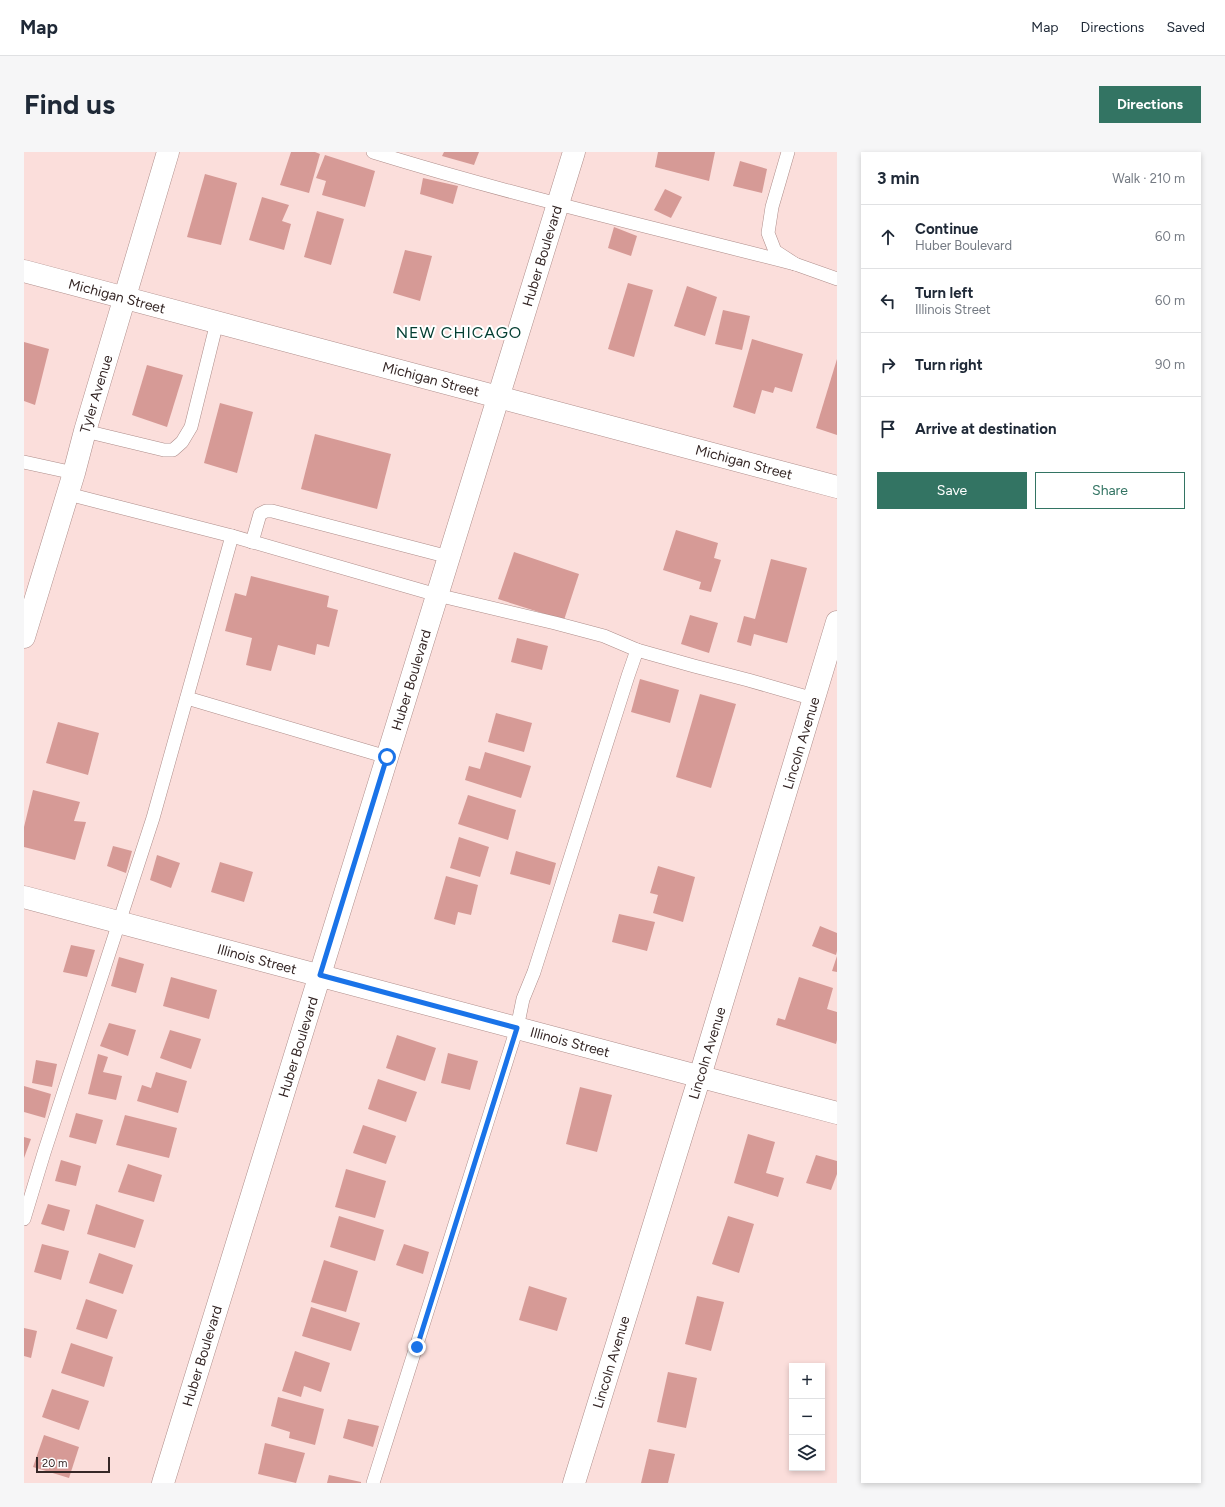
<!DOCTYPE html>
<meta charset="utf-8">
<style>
body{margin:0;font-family:Figtree,sans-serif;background:#f6f6f7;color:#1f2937}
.controls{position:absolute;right:12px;bottom:12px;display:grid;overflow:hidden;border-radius:0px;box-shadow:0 2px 6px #0003}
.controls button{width:36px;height:36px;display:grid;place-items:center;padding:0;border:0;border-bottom:1px solid #e0e1e3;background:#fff;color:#1f2937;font:20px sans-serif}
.scale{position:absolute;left:12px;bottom:10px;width:74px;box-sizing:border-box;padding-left:4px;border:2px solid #352726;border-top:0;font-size:11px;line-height:14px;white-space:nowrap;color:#352726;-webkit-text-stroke:3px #fff;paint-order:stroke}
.stop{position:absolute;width:12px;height:12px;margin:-9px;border:3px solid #1a73e8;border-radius:50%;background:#fff}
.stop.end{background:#1a73e8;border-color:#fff;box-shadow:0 1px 4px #0008}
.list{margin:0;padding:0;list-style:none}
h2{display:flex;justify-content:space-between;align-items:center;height:52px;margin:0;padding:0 16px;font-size:17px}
h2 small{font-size:13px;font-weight:400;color:#747a83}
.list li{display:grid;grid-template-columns:26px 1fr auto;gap:12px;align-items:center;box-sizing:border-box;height:64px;padding:0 16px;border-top:1px solid #e0e1e3}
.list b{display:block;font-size:15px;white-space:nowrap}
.list p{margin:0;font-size:13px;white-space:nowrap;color:#747a83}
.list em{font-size:13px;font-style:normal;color:#747a83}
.actions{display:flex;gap:8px;padding:12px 16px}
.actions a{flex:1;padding:9px 0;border:1px solid #337463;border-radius:0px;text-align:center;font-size:14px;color:#337463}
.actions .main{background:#337463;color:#fff}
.icon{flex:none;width:22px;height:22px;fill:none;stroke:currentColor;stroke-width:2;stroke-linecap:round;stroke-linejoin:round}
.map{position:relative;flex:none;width:813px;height:1331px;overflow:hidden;border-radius:0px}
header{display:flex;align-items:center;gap:24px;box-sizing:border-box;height:56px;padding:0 20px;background:#fff;border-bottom:1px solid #e0e1e3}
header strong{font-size:19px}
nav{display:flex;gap:22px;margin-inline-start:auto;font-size:14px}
.intro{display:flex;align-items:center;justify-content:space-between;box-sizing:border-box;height:96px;padding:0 24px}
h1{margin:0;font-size:28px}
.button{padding:10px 18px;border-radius:0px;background:#337463;color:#fff;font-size:14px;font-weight:700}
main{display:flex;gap:24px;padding:0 24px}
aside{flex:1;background:#fff;border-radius:0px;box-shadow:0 2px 6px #0003}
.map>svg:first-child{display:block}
.building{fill:#d69a96}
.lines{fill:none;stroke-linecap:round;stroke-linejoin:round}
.lane-casing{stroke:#ae8d8a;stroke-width:14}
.street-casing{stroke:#ae8d8a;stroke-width:23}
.secondary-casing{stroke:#ae8d8a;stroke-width:23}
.lane{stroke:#fff;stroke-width:13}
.street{stroke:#fff;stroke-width:22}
.secondary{stroke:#fff;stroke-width:22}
.route{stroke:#1a73e8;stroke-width:5}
.labels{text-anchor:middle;stroke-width:4;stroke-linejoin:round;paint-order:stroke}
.street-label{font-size:14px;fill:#352726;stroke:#fff}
.quarter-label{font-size:16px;letter-spacing:1px;fill:#033d31;stroke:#fff}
</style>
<header>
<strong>Map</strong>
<nav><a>Map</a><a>Directions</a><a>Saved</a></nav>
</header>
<div class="intro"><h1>Find us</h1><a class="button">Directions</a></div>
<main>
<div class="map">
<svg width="813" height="1331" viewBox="0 0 813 1331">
<rect width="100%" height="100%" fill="#fbdedb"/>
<g class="building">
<polygon points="267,0 291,0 296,2 285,41 256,33"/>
<polygon points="420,0 455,0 450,13 418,4"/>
<polygon points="634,0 691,0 685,29 631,15"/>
<polygon points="301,3 351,19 341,55 298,43 302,29 292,26"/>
<polygon points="716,9 743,17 738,41 709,34"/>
<polygon points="181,22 213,31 197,93 163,85"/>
<polygon points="399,26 434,34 429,52 396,42"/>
<polygon points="641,37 658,45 647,66 630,58"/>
<polygon points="238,45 265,53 258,69 267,72 260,98 225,88"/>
<polygon points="293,59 320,67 307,113 280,105"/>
<polygon points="590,75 613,84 607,104 584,96"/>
<polygon points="381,98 408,104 396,149 369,141"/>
<polygon points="604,131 629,138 610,205 584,197"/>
<polygon points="663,134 693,145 681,184 650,174"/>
<polygon points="699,158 726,164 718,198 691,192"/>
<polygon points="728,187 779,202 768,240 751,235 749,241 738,238 731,262 709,255"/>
<polygon points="0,190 25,197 11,253 0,249"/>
<polygon points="813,207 813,283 792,276"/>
<polygon points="123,213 159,223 143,275 108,263"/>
<polygon points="196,251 229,260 213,321 180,311"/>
<polygon points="291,282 367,302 353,357 277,337"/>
<polygon points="652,378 694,391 690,406 697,408 687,440 675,437 677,430 639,418"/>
<polygon points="490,400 555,422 540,468 474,447"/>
<polygon points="747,407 783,416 763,491 730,482 727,494 713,490 720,464 731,467"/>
<polygon points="227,424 305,444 303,455 314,458 305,495 293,492 291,503 254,493 247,519 222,513 228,486 201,479 211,441 222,444"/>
<polygon points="666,463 694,471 685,501 657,492"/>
<polygon points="493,486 524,494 518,518 487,510"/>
<polygon points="616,527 655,538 646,571 607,560"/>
<polygon points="676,542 712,552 687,636 652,625"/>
<polygon points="472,561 508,571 500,600 464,590"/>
<polygon points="34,570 75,581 64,623 22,611"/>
<polygon points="461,600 507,614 497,646 441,628 445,614 456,617"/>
<polygon points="9,638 56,650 50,669 62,670 51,708 0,695 0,675"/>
<polygon points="444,643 492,658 484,688 434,672"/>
<polygon points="435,685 465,695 456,725 426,716"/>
<polygon points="89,694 108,699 102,721 83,714"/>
<polygon points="492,699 532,711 526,733 486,722"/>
<polygon points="133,703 156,711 147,736 126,728"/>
<polygon points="196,710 229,720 220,750 187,740"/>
<polygon points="634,714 671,725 659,770 629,761 634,743 626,741"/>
<polygon points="422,724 454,733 447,763 434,760 431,773 410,767"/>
<polygon points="595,762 631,770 623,799 588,790"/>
<polygon points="796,774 813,781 813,799 812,803 788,794"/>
<polygon points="47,793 71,798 63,825 39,820"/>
<polygon points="813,804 813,820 808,819"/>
<polygon points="95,805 120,812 112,841 87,834"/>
<polygon points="147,825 193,838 185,867 139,854"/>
<polygon points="775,825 809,836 803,857 813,860 813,888 812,892 752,873 754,866 761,868"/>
<polygon points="85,871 112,878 104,904 76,894"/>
<polygon points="146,878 177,887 167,917 136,906"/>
<polygon points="373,883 412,896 401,929 362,916"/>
<polygon points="424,901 454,909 446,938 417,931"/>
<polygon points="74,902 84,905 79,920 98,924 92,948 64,942"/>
<polygon points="12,908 33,912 28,935 8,931"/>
<polygon points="132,920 163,929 154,961 113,949 118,933 127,936"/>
<polygon points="354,927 393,940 382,970 344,957"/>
<polygon points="0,934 27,942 21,966 0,960"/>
<polygon points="556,935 588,943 573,1000 542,992"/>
<polygon points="52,961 79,968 72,992 45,985"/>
<polygon points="101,963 153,976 145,1006 92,993"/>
<polygon points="339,973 372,984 362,1012 329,1001"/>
<polygon points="724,982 751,990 742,1021 760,1026 754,1045 710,1031"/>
<polygon points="0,985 7,987 0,1006"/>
<polygon points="792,1003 813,1009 813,1022 807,1038 782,1031"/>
<polygon points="37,1008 57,1014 52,1034 31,1029"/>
<polygon points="104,1012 138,1023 130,1050 94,1040"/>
<polygon points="322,1017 362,1029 351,1066 311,1055"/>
<polygon points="24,1052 46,1058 40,1079 17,1072"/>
<polygon points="72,1052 120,1068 111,1096 63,1082"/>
<polygon points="315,1064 360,1078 351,1109 306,1095"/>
<polygon points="704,1064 730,1072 715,1121 688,1112"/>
<polygon points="18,1092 45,1099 37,1128 10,1120"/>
<polygon points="380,1092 405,1100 399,1122 372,1113"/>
<polygon points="75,1101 109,1113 99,1142 65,1131"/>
<polygon points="300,1108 334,1119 322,1160 287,1150"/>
<polygon points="505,1134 543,1146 533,1179 495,1168"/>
<polygon points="673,1144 700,1150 687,1199 661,1192"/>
<polygon points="62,1147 93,1158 83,1187 52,1177"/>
<polygon points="287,1155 336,1171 327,1199 278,1184"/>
<polygon points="0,1176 13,1179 7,1206 0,1204"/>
<polygon points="47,1191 89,1205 80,1235 37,1221"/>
<polygon points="271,1199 306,1211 297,1240 280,1234 277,1245 258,1239"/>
<polygon points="644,1220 673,1226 662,1276 633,1270"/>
<polygon points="28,1237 65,1249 55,1278 18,1265"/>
<polygon points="254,1245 300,1257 291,1293 265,1286 266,1280 247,1274"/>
<polygon points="324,1267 355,1274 349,1295 319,1286"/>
<polygon points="20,1283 55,1295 45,1326 9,1315"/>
<polygon points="241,1291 281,1301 272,1331 234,1322"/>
<polygon points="625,1297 651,1302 644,1331 617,1331"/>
<polygon points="305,1323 337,1330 337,1331 303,1331"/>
</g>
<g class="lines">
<defs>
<g id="lane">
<path d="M349,0c139,43 281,76 422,112"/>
<polyline points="764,0 748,55 744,81 751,99 771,112 813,127"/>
<polyline points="61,279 140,298 149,298 158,290 167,275 193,170"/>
<polyline points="0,310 50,321"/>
<polyline points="44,342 208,384 413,443 531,471 580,484 613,498 670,514 724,528 790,547"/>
<polyline points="228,390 236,362 242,359 248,359 425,405"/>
<polyline points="163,546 363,605"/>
<polyline points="0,1067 20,1001 129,666 208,384"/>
<polyline points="349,1331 493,876 499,847 510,820 604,524 613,498"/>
</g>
<g id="street">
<polyline points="0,485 50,321 61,279 144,0"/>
<polyline points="0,745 813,961"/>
<polyline points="139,1331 550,0"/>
<polyline points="550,1331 676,924 813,470"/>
</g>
<polyline id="secondary" points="0,119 813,335"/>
</defs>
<use href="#lane" class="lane-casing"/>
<use href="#street" class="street-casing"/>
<use href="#secondary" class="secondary-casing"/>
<use href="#lane" class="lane"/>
<use href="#street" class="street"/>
<use href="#secondary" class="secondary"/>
</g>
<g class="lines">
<polyline class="route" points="363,605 296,823 493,876 393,1195"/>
</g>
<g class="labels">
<g class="street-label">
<text transform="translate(518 104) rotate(-73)" y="5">Huber Boulevard</text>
<text transform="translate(93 144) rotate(15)" y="5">Michigan Street</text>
<text transform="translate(407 227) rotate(15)" y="5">Michigan Street</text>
<text transform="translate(72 242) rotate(-73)" y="5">Tyler Avenue</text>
<text transform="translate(720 310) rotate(15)" y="5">Michigan Street</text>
<text transform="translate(387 528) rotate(-73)" y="5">Huber Boulevard</text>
<text transform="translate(777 591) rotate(-73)" y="5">Lincoln Avenue</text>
<text transform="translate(233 807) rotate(15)" y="5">Illinois Street</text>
<text transform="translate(546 890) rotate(15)" y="5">Illinois Street</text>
<text transform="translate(274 895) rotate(-73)" y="5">Huber Boulevard</text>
<text transform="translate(683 901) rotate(-73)" y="5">Lincoln Avenue</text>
<text transform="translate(178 1204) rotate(-73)" y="5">Huber Boulevard</text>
<text transform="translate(587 1210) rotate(-73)" y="5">Lincoln Avenue</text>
</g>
<g class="quarter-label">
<text x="435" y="186">NEW CHICAGO</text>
</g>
</g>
</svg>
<div class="controls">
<button>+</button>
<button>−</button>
<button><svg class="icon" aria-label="layers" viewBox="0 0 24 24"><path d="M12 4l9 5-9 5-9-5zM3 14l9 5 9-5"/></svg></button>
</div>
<div class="scale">20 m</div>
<div class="stop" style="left:363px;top:605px"></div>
<div class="stop end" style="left:393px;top:1195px"></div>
</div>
<aside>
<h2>3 min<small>Walk · 210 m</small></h2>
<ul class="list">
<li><svg class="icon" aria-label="ahead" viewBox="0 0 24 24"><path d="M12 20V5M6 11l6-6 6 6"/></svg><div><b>Continue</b><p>Huber Boulevard</p></div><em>60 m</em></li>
<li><svg class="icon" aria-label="left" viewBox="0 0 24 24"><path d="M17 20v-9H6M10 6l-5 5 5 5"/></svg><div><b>Turn left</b><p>Illinois Street</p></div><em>60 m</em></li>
<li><svg class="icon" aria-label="right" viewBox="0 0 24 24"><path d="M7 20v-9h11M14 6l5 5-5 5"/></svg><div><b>Turn right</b></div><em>90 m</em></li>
<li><svg class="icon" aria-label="arrive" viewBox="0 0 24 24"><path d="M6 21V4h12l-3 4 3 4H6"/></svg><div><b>Arrive at destination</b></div></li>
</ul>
<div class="actions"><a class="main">Save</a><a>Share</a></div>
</aside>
</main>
